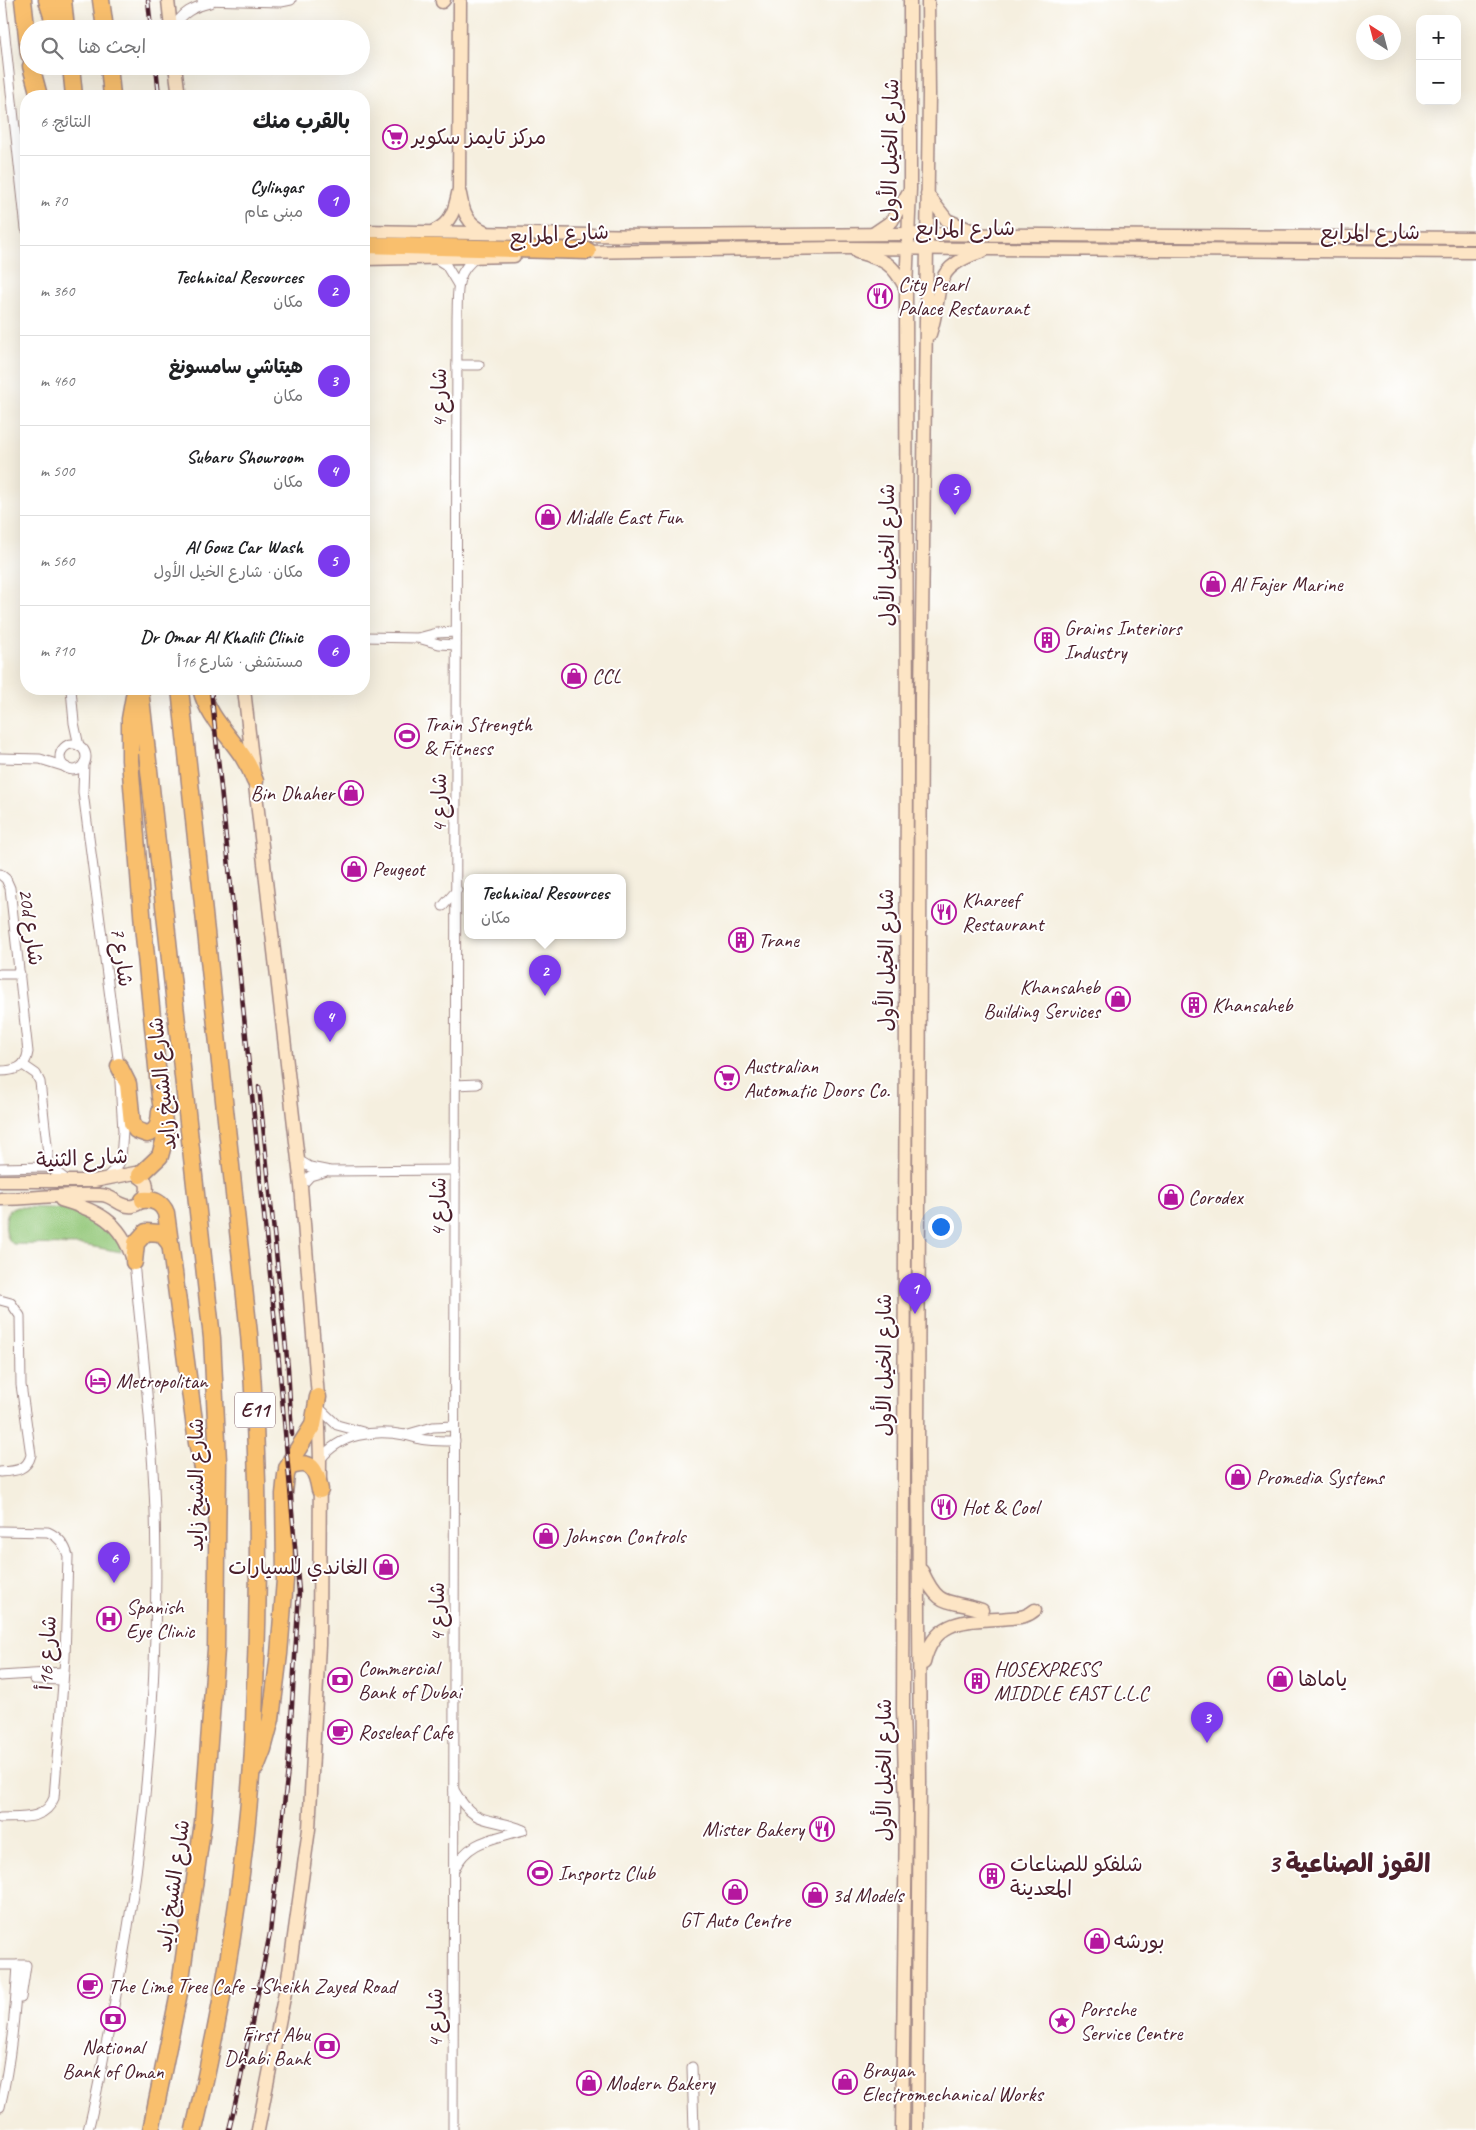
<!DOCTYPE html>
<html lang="ar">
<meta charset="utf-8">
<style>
body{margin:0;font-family:Caveat,"Playpen Sans Arabic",sans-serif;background:#f2f2f2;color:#202124;direction:rtl}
.controls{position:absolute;right:15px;top:15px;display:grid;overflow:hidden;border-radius:10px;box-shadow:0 5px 20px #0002}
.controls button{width:45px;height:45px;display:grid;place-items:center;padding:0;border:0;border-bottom:1px solid #e0e0e0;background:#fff;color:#202124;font:25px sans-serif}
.compass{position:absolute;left:1356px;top:15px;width:45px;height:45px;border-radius:50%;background:#fff;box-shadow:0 5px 20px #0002;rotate:324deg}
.you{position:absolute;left:940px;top:1226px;width:18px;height:18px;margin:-12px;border:4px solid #fff;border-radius:50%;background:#1a73e8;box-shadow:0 0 0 8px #1a73e833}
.badge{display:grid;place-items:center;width:32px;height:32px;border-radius:50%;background:#7c3aed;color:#fff;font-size:16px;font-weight:700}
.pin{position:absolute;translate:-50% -41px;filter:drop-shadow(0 1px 2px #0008)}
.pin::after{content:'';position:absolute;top:26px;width:18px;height:15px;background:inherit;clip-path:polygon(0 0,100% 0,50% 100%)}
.popup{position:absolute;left:464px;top:874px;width:162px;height:65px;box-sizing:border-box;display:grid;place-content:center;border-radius:10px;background:#fff;filter:drop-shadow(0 1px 4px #0005);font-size:16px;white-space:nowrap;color:#757577}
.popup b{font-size:19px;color:#202124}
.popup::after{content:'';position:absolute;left:50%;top:100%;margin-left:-10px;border:10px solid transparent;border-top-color:#fff}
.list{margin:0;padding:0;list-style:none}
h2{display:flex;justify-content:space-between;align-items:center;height:65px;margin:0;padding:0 20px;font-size:21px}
h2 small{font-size:16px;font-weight:400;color:#757577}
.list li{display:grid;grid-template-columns:32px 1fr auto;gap:15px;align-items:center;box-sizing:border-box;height:90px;padding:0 20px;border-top:1px solid #e0e0e0}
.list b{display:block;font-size:19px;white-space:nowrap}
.list p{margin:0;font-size:16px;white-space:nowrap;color:#757577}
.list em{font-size:16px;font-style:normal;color:#757577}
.icon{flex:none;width:28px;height:28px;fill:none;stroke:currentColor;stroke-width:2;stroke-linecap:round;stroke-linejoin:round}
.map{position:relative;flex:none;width:1476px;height:2130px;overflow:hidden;direction:ltr}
.search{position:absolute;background:#fff;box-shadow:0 5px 20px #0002;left:20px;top:20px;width:350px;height:55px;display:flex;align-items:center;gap:12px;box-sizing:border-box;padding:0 18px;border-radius:28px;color:#757577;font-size:19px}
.panel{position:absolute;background:#fff;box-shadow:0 5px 20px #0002;left:20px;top:90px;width:350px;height:605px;border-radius:20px;direction:rtl}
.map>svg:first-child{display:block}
.green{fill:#93c778;stroke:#6e7352}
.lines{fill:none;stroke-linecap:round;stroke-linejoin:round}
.street-casing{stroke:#a08785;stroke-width:11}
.secondary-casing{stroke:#a08785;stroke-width:15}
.highway-casing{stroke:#a08785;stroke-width:19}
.street{stroke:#fff;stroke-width:9}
.secondary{stroke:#fde5c5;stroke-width:12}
.highway{stroke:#f9bf6d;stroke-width:16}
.rail-casing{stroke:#4a1f2b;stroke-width:4.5}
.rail{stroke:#fff;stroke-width:2.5;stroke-dasharray:8;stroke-linecap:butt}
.labels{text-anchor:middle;stroke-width:4;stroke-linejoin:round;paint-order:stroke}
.shield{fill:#fff;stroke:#80626b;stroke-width:1}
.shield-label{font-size:20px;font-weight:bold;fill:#4a1f2b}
.poi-label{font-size:21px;fill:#4a1f2b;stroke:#fff;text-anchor:start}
.street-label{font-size:21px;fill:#4a1f2b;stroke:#fff}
.district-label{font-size:26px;font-weight:bold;fill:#4a1f2b;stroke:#fff}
</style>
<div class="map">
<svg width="1476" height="2130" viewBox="0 0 1476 2130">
<rect width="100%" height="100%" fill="#fff"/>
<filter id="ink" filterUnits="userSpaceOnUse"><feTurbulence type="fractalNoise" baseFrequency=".02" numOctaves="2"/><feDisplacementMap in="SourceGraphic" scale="10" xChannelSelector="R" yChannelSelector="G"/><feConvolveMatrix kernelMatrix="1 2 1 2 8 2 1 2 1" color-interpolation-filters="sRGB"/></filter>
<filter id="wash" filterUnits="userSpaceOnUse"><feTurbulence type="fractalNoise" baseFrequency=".0096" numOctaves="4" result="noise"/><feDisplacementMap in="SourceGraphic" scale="20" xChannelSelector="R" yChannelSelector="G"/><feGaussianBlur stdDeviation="1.12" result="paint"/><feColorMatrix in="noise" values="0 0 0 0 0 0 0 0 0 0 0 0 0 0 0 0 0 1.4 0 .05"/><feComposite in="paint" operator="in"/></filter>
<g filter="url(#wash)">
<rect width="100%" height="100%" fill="#f5efdf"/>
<path class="green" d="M17,1207l60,2 32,19 11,16 1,8 -38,-7 -70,-1c-9,-6 -9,-25 -4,-34z"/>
</g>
<g filter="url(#ink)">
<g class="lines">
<defs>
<g id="street">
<polyline points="1,0 26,229"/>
<polyline points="202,0 281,2 291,0"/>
<path d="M174,29c7,-17 20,-22 36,-26"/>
<polyline points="435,258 446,265 458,285"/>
<polyline points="457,365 479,365"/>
<polyline points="364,637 418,638 439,644 456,645"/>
<polyline points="418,638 437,633 456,632"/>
<polyline points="71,689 74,723 79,746"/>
<circle cx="73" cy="757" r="13"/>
<polyline points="0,758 40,759 66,767"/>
<polyline points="84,763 83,792 119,1066 123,1131 121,1159 118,1166 106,1178"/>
<path d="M0,874l6,5 4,9 18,164c-2,16 -14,19 -28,19"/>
<polyline points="443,906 457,890"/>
<polyline points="0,974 20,974"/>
<polyline points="23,1065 36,1074 40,1082 48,1154 47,1167"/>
<polyline points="455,1085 477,1084"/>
<polyline points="298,1160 310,1167 330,1171 455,1170"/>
<polyline points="0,1168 47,1167 55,1171 68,1181"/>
<polyline points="301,1186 310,1176 324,1172"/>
<path d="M0,1300l11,3 9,13 1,69 10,70c-4,16 -17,16 -31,17"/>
<polyline points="319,1408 337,1425 363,1432"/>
<polyline points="405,1435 433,1427 454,1426"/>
<path d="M320,1460c19,-26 54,-31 85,-25 7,1 14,5 22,5 9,1 18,1 28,1"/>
<path d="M0,1531l48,1c11,5 17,12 20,24l-3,102 -11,140c-9,23 -32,19 -54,20"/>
<polyline points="0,1676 64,1672"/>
<polyline points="34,1679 63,1680"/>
<path d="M454,1790c22,39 35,25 69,40"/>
<path d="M454,1870c13,-30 41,-31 69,-40"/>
<polyline points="0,1965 26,1965 21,1998"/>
<polyline points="692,2067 694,2130"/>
<path d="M0,2107c11,-47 15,-94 18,-142"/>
<path d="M88,2130c8,-30 13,-60 19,-90 37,-174 53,-352 48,-529 -3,-83 -13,-166 -21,-249"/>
<path d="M453,2130l4,-1812c1,-26 -3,-45 20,-61"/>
</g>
<g id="secondary">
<polyline points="168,0 171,29"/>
<polyline points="442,2 444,0"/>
<polyline points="175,66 179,96"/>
<path d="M460,194c3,17 7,30 24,37"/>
<polyline points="927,194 947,220 975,232"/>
<polyline points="364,231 648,236 896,234 1476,238"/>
<path d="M434,231c19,-9 21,-23 25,-42l1,-189"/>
<polyline points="873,234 892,221 908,193"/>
<polyline points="581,252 840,248 1476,252"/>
<path d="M857,252c28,8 36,11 49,37"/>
<polyline points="364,259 514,256"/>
<path d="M930,334c15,-45 -3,-65 53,-83"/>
<polyline points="244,689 301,1186 318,1397 320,1460 319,1645 309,1829 289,1972 258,2130"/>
<path d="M0,1181h94l41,-8 11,9c3,11 -2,21 -13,24 -13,2 -20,-11 -32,-11 -34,-2 -67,4 -101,4"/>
<path d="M61,1200c37,11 59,20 72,60"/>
<path d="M922,1571c18,39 24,27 60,39"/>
<path d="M924,1663c11,-48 46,-41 86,-45 10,-1 17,-1 25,-8"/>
<polyline points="902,2130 906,1811 903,1709 907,772 906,290 910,189 910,0"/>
<polyline points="917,2130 920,1782 918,1447 921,697 929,94 928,0"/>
</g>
<g id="highway">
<polyline points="23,0 29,54"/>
<polyline points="47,0 56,29"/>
<polyline points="63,0 66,29"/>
<polyline points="101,0 105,29"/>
<polyline points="31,66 39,96"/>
<polyline points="71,66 74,96"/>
<polyline points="109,66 112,96"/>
<polyline points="364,245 588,251"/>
<polyline points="140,689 212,1338 218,1461 216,1649 203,1822 179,1993 151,2130"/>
<path d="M180,689l69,645c10,118 11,236 6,354 -1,30 -1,59 -4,89 -9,118 -30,237 -57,353"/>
<path d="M201,689c10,38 41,54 54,92"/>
<polyline points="135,691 130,719 130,760 143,926 160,1097 166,1134 160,1156 140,1175"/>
<path d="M119,1066l9,18 4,39 4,7 11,4c12,-3 12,-12 13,-22"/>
<path d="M143,1200c11,-1 19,3 23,13l31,230 16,67"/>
<polyline points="134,1262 136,1243 146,1232 161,1233 170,1244"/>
<path d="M287,1468c24,-10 29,0 33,22"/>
<polyline points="256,1767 263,1749 271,1719 279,1654 285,1580 284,1494 286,1475 291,1460 313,1425 318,1397"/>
</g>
</defs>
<use href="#street" class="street-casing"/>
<use href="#secondary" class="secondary-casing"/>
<use href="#highway" class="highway-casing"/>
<use href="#street" class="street"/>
<use href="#secondary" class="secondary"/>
<use href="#highway" class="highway"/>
<defs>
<g id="rail">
<polyline points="148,0 151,29"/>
<polyline points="156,66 159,96"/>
<polyline points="211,689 279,1363 299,1592 288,1769 270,1933 239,2087 229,2130"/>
<polyline points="259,1087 288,1368 292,1435"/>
</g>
</defs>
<use href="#rail" class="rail-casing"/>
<use href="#rail" class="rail"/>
</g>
</g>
<defs>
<symbol id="supermarket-ring" viewBox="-11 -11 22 22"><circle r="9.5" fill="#fff" stroke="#b5179e" stroke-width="1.5"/><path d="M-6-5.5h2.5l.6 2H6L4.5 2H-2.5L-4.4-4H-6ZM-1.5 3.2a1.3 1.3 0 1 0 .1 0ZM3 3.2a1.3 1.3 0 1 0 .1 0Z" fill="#b5179e"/></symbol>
<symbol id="restaurant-ring" viewBox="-11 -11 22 22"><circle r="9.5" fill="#fff" stroke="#b5179e" stroke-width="1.5"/><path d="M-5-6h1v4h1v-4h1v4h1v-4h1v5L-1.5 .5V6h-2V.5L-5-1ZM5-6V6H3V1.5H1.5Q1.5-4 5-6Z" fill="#b5179e"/></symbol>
<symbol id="shop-ring" viewBox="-11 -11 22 22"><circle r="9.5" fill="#fff" stroke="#b5179e" stroke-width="1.5"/><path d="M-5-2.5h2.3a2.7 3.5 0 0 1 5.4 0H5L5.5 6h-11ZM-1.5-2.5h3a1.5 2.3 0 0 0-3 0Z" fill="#b5179e"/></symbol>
<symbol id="building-ring" viewBox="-11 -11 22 22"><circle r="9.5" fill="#fff" stroke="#b5179e" stroke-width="1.5"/><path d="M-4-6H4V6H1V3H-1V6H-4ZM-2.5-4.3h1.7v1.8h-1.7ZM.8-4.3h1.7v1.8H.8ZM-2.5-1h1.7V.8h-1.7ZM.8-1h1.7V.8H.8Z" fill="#b5179e"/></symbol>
<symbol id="stadium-ring" viewBox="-11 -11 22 22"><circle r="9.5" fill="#fff" stroke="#b5179e" stroke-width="1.5"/><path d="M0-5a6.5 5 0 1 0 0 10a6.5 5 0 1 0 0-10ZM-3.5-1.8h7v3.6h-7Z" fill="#b5179e"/></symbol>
<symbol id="hotel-ring" viewBox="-11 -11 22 22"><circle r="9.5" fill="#fff" stroke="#b5179e" stroke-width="1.5"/><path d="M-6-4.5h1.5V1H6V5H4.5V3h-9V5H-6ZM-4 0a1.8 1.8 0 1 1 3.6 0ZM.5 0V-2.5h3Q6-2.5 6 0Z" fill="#b5179e"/></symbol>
<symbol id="hospital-ring" viewBox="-11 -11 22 22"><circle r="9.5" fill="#fff" stroke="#b5179e" stroke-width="1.5"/><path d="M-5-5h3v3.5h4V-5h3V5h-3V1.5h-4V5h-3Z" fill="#b5179e"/></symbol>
<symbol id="bank-ring" viewBox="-11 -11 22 22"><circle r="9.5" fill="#fff" stroke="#b5179e" stroke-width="1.5"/><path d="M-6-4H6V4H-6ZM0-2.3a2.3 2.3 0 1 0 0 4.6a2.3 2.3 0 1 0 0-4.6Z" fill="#b5179e"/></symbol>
<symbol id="cafe-ring" viewBox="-11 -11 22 22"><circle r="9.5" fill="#fff" stroke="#b5179e" stroke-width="1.5"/><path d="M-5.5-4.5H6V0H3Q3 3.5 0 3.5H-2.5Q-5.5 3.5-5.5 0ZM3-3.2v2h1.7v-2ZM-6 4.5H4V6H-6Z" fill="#b5179e"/></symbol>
<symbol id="sight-ring" viewBox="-11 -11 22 22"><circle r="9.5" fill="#fff" stroke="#b5179e" stroke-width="1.5"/><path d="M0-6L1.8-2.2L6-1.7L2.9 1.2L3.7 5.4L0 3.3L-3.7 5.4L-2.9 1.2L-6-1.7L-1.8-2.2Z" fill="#b5179e"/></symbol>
</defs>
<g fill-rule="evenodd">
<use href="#supermarket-ring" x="381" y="123" width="28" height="28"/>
<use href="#restaurant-ring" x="866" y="282" width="28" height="28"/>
<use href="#shop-ring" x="534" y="503" width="28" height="28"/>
<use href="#shop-ring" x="1199" y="570" width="28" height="28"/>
<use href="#building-ring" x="1033" y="626" width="28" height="28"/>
<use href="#shop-ring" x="560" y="662" width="28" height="28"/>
<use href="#stadium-ring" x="393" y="722" width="28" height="28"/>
<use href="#shop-ring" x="337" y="779" width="28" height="28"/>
<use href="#shop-ring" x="340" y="855" width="28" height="28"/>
<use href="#restaurant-ring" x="930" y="898" width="28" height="28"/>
<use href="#building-ring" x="727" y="926" width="28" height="28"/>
<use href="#shop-ring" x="1104" y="985" width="28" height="28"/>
<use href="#building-ring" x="1180" y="991" width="28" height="28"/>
<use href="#supermarket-ring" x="713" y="1064" width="28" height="28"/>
<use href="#shop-ring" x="1157" y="1183" width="28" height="28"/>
<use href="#hotel-ring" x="84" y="1367" width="28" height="28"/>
<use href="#shop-ring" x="1224" y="1463" width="28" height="28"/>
<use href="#restaurant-ring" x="930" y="1493" width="28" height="28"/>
<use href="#shop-ring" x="532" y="1522" width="28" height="28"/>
<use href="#shop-ring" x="372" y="1553" width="28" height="28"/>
<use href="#hospital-ring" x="95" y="1605" width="28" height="28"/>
<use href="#shop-ring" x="1266" y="1665" width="28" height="28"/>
<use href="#bank-ring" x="326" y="1666" width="28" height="28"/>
<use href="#building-ring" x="963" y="1667" width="28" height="28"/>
<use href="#cafe-ring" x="326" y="1718" width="28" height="28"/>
<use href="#restaurant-ring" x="808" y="1815" width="28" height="28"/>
<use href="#stadium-ring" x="526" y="1859" width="28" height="28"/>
<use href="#building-ring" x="978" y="1862" width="28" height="28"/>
<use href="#shop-ring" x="721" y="1878" width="28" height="28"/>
<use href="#shop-ring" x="801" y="1881" width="28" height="28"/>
<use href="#shop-ring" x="1083" y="1927" width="28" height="28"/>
<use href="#cafe-ring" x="76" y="1972" width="28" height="28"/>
<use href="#bank-ring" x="99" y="2005" width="28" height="28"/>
<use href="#sight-ring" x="1048" y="2007" width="28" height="28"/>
<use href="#bank-ring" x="313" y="2032" width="28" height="28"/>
<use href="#shop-ring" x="831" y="2068" width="28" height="28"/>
<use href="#shop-ring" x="575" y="2069" width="28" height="28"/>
</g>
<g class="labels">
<rect class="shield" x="235" y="1392.5" width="40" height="35" rx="4"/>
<g class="shield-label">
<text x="255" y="1417">E11</text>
</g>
<g class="poi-label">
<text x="412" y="144">مركز تايمز سكوير</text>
<text x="898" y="291">City Pearl<tspan x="898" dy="24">Palace Restaurant</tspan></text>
<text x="566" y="524">Middle East Fun</text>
<text x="1230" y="591">Al Fajer Marine</text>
<text x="1064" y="635">Grains Interiors<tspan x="1064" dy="24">Industry</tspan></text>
<text x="592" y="683">CCL</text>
<text x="424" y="731">Train Strength<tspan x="424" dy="24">&amp; Fitness</tspan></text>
<text x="334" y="800" text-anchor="end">Bin Dhaher</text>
<text x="372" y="876">Peugeot</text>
<text x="962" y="907">Khareef<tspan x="962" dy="24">Restaurant</tspan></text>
<text x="758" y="947">Trane</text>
<text x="1100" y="994" text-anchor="end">Khansaheb<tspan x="1100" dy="24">Building Services</tspan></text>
<text x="1212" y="1012">Khansaheb</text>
<text x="744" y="1073">Australian<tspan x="744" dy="24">Automatic Doors Co.</tspan></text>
<text x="1188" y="1204">Corodex</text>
<text x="116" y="1388">Metropolitan</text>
<text x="1256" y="1484">Promedia Systems</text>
<text x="962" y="1514">Hot &amp; Cool</text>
<text x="564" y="1543">Johnson Controls</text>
<text x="368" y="1574" text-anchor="end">الغاندي للسيارات</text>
<text x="126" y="1614">Spanish<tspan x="126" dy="24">Eye Clinic</tspan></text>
<text x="358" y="1675">Commercial<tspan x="358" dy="24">Bank of Dubai</tspan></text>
<text x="994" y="1676">HOSEXPRESS<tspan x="994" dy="24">MIDDLE EAST L.L.C</tspan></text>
<text x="1298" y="1686">ياماها</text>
<text x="358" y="1739">Roseleaf Cafe</text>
<text x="804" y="1836" text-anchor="end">Mister Bakery</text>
<text x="1010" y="1871">شلفكو للصناعات<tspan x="1010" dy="24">المعدينة</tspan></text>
<text x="558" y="1880">Insportz Club</text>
<text x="832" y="1902">3d Models</text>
<text x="735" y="1927" text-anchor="middle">GT Auto Centre</text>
<text x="1114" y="1948">بورشه</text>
<text x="108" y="1993">The Lime Tree Cafe - Sheikh Zayed Road</text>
<text x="1080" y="2016">Porsche<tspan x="1080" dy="24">Service Centre</tspan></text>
<text x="310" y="2041" text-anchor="end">First Abu<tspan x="310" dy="24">Dhabi Bank</tspan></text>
<text x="113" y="2054" text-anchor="middle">National<tspan x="113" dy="24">Bank of Oman</tspan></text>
<text x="862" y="2077">Brayan<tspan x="862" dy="24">Electromechanical Works</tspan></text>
<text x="606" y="2090">Modern Bakery</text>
</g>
<g class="street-label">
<text transform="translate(890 150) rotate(-89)" y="7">شارع الخيل الأول</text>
<text x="965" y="235">شارع المرابع</text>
<text x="1370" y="239">شارع المرابع</text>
<text transform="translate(559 234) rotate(-3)" y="7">شارع المرابع</text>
<text transform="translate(439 398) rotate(-90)" y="7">شارع 4</text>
<text transform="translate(887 555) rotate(-90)" y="7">شارع الخيل الأول</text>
<text transform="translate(439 803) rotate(-90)" y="7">شارع 4</text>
<text transform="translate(31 927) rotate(82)" y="7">20d شارع</text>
<text transform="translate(122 957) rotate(82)" y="7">شارع 7</text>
<text transform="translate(886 960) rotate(-90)" y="7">شارع الخيل الأول</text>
<text transform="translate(162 1084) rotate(-96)" y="7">شارع الشيخ زايد</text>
<text transform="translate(82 1158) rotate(-3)" y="7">شارع الثنية</text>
<text transform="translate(438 1207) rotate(-89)" y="7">شارع 4</text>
<text transform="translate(884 1365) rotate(-90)" y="7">شارع الخيل الأول</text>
<text transform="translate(196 1485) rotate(-90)" y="7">شارع الشيخ زايد</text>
<text transform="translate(437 1612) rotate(-90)" y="7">شارع 4</text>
<text transform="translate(47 1653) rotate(-87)" y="7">شارع 16أ</text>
<text transform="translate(884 1770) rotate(-90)" y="7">شارع الخيل الأول</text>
<text transform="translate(173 1886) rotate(-82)" y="7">شارع الشيخ زايد</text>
<text transform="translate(435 2018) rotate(-90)" y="7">شارع 4</text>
</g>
<g class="district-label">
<text x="1349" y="1872">القوز الصناعية 3</text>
</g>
</g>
</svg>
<div class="controls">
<button>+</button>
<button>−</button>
</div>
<svg class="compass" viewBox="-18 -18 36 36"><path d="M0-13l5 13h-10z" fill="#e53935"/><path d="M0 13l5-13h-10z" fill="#757577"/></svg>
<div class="you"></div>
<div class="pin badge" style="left:915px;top:1314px">1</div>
<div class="pin badge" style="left:545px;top:996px">2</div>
<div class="popup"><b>Technical Resources</b>مكان</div>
<div class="pin badge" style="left:1207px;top:1743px">3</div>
<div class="pin badge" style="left:330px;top:1042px">4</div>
<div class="pin badge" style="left:955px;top:515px">5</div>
<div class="pin badge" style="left:114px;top:1583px">6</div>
<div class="search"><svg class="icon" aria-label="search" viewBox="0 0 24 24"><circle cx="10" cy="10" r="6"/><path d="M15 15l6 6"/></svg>ابحث هنا</div>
<section class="panel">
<h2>بالقرب منك<small>النتائج: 6</small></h2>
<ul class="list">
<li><span class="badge">1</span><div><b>Cylingas</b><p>مبنى عام</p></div><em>70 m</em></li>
<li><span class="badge">2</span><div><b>Technical Resources</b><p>مكان</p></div><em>360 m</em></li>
<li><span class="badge">3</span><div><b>هيتاشي سامسونغ</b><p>مكان</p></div><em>460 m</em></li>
<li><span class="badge">4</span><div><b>Subaru Showroom</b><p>مكان</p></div><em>500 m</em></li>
<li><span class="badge">5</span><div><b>Al Gouz Car Wash</b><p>مكان · شارع الخيل الأول</p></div><em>560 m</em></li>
<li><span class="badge">6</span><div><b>Dr Omar Al Khalili Clinic</b><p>مستشفى · شارع 16أ</p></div><em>710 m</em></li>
</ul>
</section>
</div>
